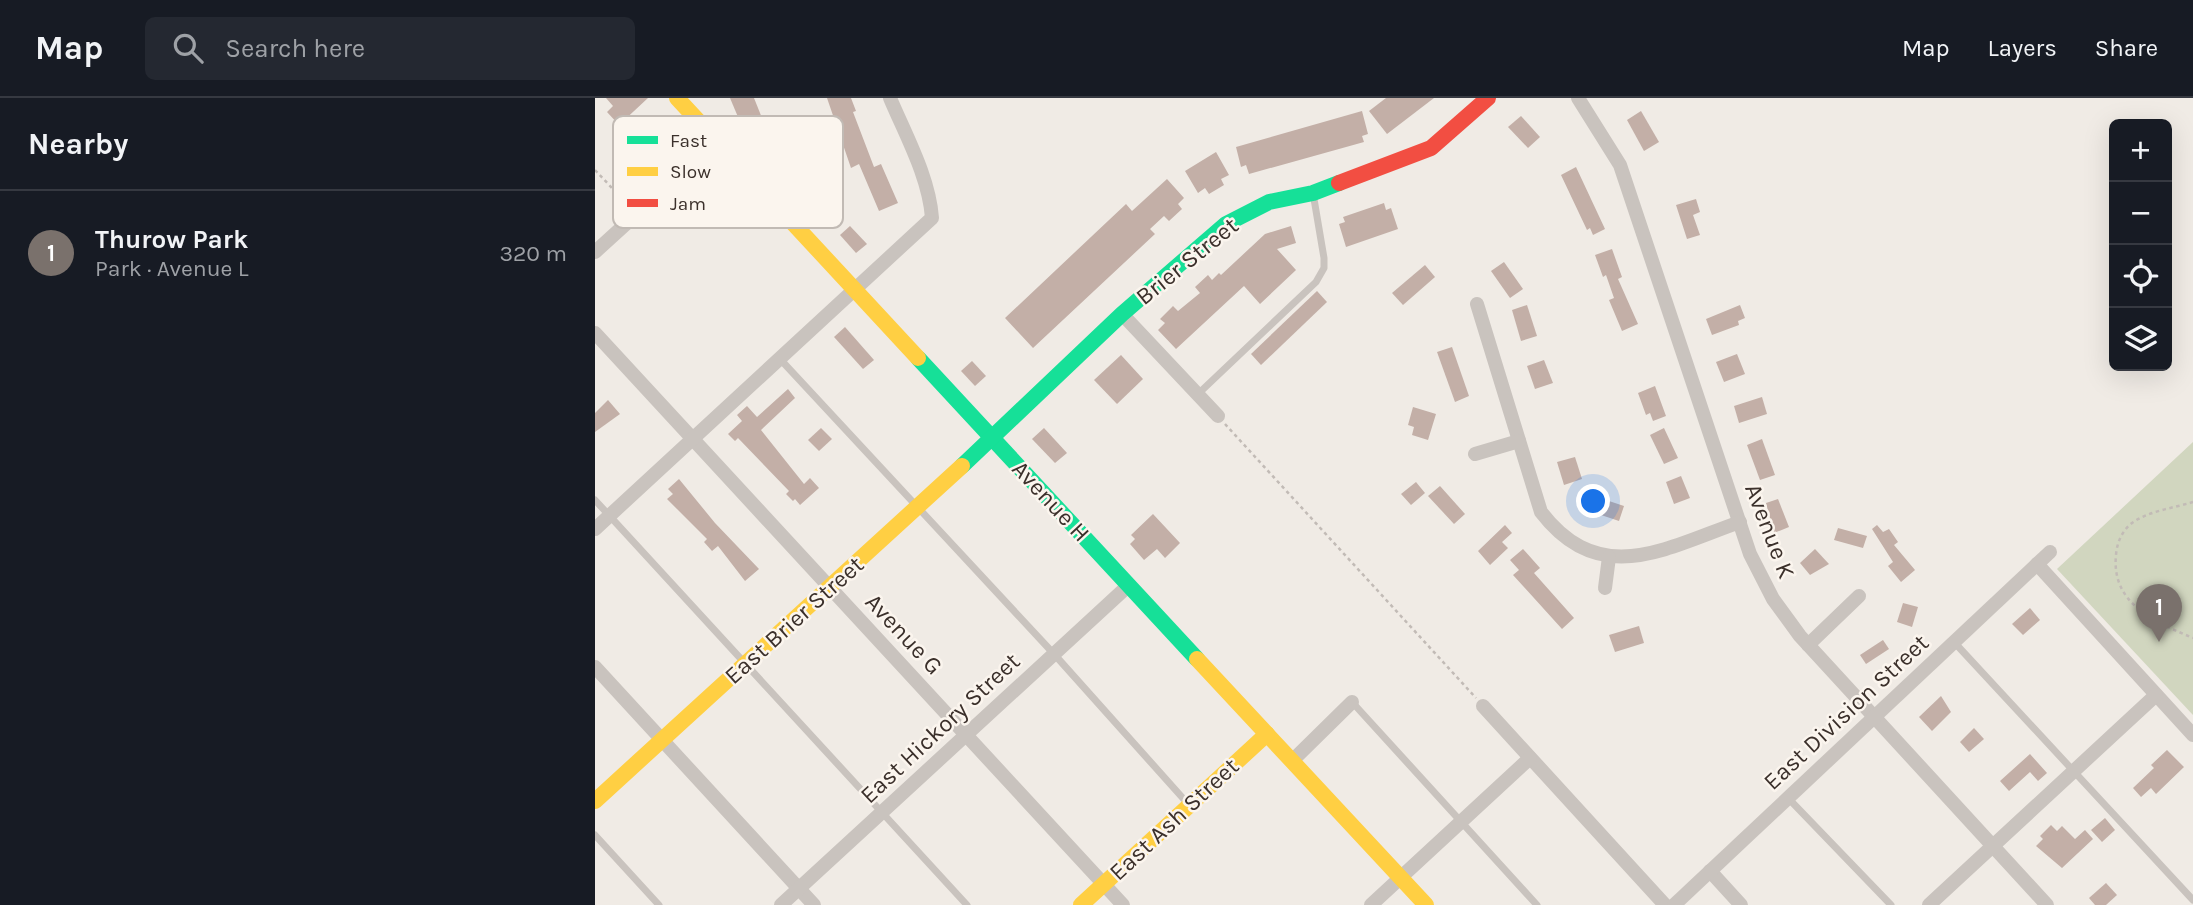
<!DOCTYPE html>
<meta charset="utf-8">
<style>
body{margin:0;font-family:Karla,sans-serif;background:#242831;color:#f1f3f6}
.controls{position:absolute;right:21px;top:21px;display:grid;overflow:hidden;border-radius:10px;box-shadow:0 7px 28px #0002}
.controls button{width:63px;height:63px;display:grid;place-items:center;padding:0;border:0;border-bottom:2px solid #363941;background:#171b24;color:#f1f3f6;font:35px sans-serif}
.you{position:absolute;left:999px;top:404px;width:24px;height:24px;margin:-18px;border:5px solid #fff;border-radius:50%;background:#1a73e8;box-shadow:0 0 0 10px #1a73e833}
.badge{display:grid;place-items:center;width:46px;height:46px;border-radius:50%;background:#7a716c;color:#fff;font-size:23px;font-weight:700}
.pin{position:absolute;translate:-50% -58px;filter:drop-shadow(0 2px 4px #0008)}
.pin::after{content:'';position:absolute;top:37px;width:24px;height:21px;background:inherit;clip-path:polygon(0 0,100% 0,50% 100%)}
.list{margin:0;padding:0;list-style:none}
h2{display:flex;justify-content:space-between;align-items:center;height:91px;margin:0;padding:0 28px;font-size:30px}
h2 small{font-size:23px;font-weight:400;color:#9ea1a6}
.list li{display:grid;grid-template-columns:46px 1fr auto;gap:21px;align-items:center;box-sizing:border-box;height:126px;padding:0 28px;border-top:2px solid #363941}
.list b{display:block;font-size:26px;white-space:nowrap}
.list p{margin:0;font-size:23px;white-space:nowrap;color:#9ea1a6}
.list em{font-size:23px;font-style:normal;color:#9ea1a6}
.icon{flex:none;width:38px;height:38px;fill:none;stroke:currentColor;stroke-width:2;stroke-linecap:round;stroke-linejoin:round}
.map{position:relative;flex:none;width:1598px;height:807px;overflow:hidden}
header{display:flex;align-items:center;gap:42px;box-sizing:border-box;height:98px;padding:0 35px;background:#171b24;border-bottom:2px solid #363941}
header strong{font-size:33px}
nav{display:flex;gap:38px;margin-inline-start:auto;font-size:24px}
.search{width:490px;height:63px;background:#242831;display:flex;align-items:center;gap:18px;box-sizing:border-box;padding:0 24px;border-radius:10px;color:#9ea1a6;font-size:26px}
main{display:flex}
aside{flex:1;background:#171b24}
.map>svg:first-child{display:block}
.green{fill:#d1d6bf}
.building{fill:#c3afa7}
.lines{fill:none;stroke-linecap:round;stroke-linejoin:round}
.path{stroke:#c2bbb6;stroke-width:2.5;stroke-dasharray:3.5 3.5;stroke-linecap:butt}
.lane{stroke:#c9c3be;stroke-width:7}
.street{stroke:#c9c3be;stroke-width:14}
.fast{stroke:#16e098;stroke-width:16}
.slow{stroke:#ffcf43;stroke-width:16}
.jam{stroke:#f24e42;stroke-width:16}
.labels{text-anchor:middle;stroke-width:5;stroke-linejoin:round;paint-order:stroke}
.street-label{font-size:24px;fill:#3b302b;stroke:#fbf5ee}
.key{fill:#fbf5ee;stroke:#c1bab4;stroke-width:2}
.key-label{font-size:19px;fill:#3b302b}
</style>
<header>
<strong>Map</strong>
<div class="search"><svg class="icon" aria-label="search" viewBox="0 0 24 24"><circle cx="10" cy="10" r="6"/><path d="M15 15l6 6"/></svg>Search here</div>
<nav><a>Map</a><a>Layers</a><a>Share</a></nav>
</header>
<main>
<aside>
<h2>Nearby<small></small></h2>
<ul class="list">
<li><span class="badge">1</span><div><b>Thurow Park</b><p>Park · Avenue L</p></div><em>320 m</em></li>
</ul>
</aside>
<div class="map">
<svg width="1598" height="807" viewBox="0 0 1598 807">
<rect width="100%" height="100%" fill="#f0ebe5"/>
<polygon class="green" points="1598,344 1598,617 1462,471"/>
<g class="building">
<polygon points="11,0 53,0 24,27 12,14 18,8"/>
<polygon points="135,0 159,0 171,30 151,38"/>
<polygon points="232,0 256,0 261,13 258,14 279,69 286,66 303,105 284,113 264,66 256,70"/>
<polygon points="791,0 839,0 792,36 774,13"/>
<polygon points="767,13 773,36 767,38 769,44 654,76 651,67 646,69 641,49"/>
<polygon points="1046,13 1064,44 1049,53 1032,22"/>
<polygon points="926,18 945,39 933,50 913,29"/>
<polygon points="621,54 634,77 626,81 629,87 614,96 610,90 603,95 590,73"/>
<polygon points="981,69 1010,131 998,137 995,130 992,132 966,77"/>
<polygon points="572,81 589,100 583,106 587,111 574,123 569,118 555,131 560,136 438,250 410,220 531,106 537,113"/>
<polygon points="1101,101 1105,114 1098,117 1105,137 1092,141 1081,107"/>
<polygon points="789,105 791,112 796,110 803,131 751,149 744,126 750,124 748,119"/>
<polygon points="255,128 272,146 261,155 245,137"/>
<polygon points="696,128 701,145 682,151 701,172 665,206 649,188 581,251 563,232 570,225 565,221 578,208 583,213 605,195 600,189 613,177 617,182 624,175 626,177 670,136"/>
<polygon points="1017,151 1027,179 1023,181 1043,226 1027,233 1014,202 1019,200 1011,177 1008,179 1000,157"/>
<polygon points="909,164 928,191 915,200 896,173"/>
<polygon points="830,167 840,179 808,207 797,195"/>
<polygon points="722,193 732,204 666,267 656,256"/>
<polygon points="932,207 942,238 926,243 917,212"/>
<polygon points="1145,207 1150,220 1143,223 1144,227 1117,237 1111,221"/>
<polygon points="250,229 279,262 268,271 239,239"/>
<polygon points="857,249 874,298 860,304 842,254"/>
<polygon points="1142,256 1150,276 1129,284 1121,264"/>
<polygon points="526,257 548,281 522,306 499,282"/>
<polygon points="949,262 958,285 940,291 932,268"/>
<polygon points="377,263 391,278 380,288 366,273"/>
<polygon points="1060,288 1071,318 1058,323 1055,315 1051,317 1043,295"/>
<polygon points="193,291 200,300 166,332 209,386 215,380 224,390 205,407 200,401 198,403 191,396 194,393 143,340 140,343 133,336 147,323 142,317 152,308 162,319"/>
<polygon points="1167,299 1172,316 1144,325 1139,308"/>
<polygon points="13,302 25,316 0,334 0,315"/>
<polygon points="818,309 841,316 833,342 817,337 819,329 813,327"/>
<polygon points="226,330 237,341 224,353 213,342"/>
<polygon points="449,330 472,355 460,365 437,341"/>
<polygon points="1069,330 1083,360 1069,366 1055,337"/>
<polygon points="1167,341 1180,377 1165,382 1152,347"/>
<polygon points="980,359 987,381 969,387 962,364"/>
<polygon points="1086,378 1095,400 1079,406 1071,384"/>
<polygon points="84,381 120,425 164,471 150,483 123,448 117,453 109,444 112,441 72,401 78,396 73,391"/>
<polygon points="821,384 830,395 816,407 806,396"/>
<polygon points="845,388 870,416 859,426 833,398"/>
<polygon points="996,397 1029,408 1024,423 991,412"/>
<polygon points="1183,401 1194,429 1179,435 1171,405"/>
<polygon points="558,416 585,445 570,460 562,451 549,462 535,446 540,441 536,437"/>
<polygon points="910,427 917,435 907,444 913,450 895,467 883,453"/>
<polygon points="1282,427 1288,434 1294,431 1303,444 1299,447 1320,472 1306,484 1293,468 1298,464 1277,431"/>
<polygon points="1243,430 1272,438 1268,450 1239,442"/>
<polygon points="928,451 945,470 939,475 979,520 967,531 918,477 924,472 915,462"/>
<polygon points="1220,451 1234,466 1215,477 1205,465"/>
<polygon points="1308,505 1323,509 1317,529 1302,524"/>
<polygon points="1435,510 1445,522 1428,537 1417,526"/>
<polygon points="1044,528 1049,545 1020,554 1014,537"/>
<polygon points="1288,542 1294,551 1271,566 1265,557"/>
<polygon points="1346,598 1356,614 1337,633 1324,619"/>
<polygon points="1379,630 1389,641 1374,654 1365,644"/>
<polygon points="1572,652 1589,669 1561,696 1556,690 1546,699 1538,690 1559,670 1556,667"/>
<polygon points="1435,656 1452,675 1443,683 1435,674 1414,693 1405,683"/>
<polygon points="1510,720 1520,732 1507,744 1496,732"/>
<polygon points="1456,727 1462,733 1467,728 1480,741 1490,732 1498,741 1467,770 1441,748 1448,741 1445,738"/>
<polygon points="1511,785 1522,797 1511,807 1500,807 1494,800"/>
</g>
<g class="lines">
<g class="path">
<polyline points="0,72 34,108"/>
<polyline points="630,326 881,600"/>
<path d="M1598,404c-19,6 -45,9 -61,21 -10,8 -15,19 -16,32 -5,49 39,67 77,83"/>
</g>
<g class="lane">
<polyline points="185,261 459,556 594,707"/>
<polyline points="603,296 721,184 729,170 729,160 718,95"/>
<polyline points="0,402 372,807"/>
<polyline points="1359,544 1598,802"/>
<polyline points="757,604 942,807"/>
<polyline points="1193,700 1296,807"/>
<polyline points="0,737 64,807"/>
</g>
<g class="street">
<polyline points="983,0 1025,67 1155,456 1178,501 1205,538 1452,807"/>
<polyline points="0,154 122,43"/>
<path d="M882,206l64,208c59,77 125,36 199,10"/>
<polyline points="527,216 623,318"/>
<polyline points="0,235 528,807"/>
<polyline points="880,356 924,343"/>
<path d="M0,431l337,-311c-3,-41 -26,-82 -42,-120"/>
<polyline points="1442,466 1598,637"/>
<polyline points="1010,490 1014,459"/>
<polyline points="1213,547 1264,498"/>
<polyline points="0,569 219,807"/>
<polyline points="888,608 1070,807"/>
<polyline points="697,663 757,604"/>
<polyline points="1115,773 1146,807"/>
<polyline points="186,807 534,487"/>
<polyline points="776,807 935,660"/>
<polyline points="1079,807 1455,454"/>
<polyline points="1334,807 1561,597"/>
</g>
<g class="fast">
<polyline points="323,260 602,561"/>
<polyline points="367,368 527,216 631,126 674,104 718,95 744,85"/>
</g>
<g class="slow">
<polyline points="82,0 323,260"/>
<polyline points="602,561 831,807"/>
<polyline points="0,703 367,368"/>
<polyline points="486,807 672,636"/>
</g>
<polyline class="jam" points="744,85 836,50 893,0"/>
</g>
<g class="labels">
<g class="street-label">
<text transform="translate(592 163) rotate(-39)" y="8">Brier Street</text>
<text transform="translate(456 403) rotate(47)" y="8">Avenue H</text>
<text transform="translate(1175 433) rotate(69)" y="8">Avenue K</text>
<text transform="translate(199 522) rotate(-42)" y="8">East Brier Street</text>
<text transform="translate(309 536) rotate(47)" y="8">Avenue G</text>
<text transform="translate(1251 614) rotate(-43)" y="8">East Division Street</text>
<text transform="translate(345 630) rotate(-43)" y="8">East Hickory Street</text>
<text transform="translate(579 721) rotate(-43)" y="8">East Ash Street</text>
</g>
</g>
<rect x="18" y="18" width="230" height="112" rx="10" class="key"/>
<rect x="32" y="38" width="31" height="8" fill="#16e098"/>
<rect x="32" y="69" width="31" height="9" fill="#ffcf43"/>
<rect x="32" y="101" width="31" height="8" fill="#f24e42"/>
<g class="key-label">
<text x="75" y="49">Fast</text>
<text x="75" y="80">Slow</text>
<text x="75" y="112">Jam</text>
</g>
</svg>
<div class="controls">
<button>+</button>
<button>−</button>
<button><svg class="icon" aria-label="locate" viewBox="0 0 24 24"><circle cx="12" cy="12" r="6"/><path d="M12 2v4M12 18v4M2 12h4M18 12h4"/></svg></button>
<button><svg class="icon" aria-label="layers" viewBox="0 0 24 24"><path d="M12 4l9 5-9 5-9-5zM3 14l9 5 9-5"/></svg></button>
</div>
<div class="you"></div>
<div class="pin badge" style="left:1564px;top:544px">1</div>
</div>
</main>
